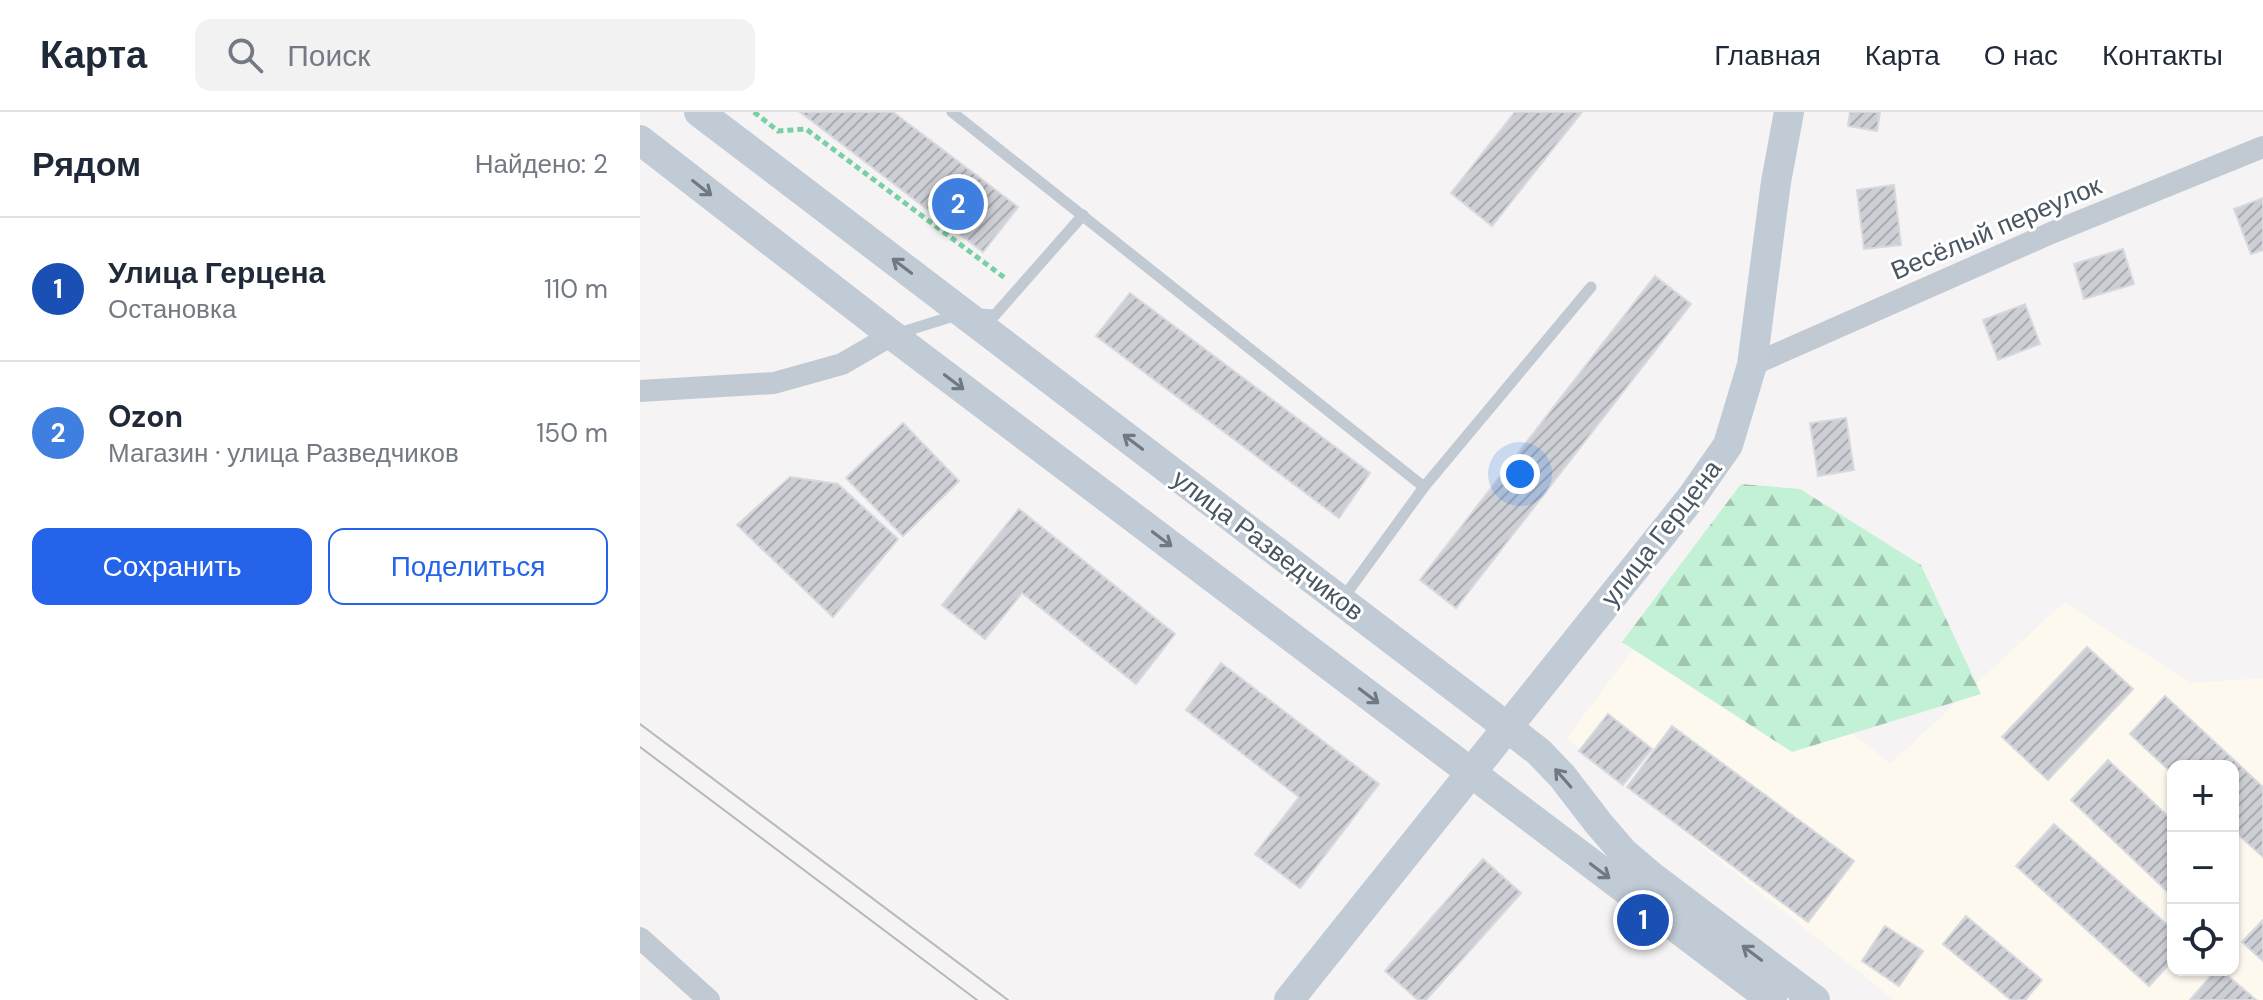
<!DOCTYPE html>
<html lang="ru">
<meta charset="utf-8">
<style>
body{margin:0;font-family:"DM Sans",sans-serif;background:#f2f2f3;color:#1f2937}
.controls{position:absolute;right:24px;bottom:24px;display:grid;overflow:hidden;border-radius:16px;box-shadow:0 2px 6px #0004}
.controls button{width:72px;height:72px;display:grid;place-items:center;padding:0;border:0;border-bottom:2px solid #e0e1e3;background:#fff;color:#1f2937;font:40px sans-serif}
.you{position:absolute;left:880px;top:362px;width:28px;height:28px;margin:-20px;border:6px solid #fff;border-radius:50%;background:#1a73e8;box-shadow:0 0 0 12px #1a73e833}
.badge{display:grid;place-items:center;width:52px;height:52px;border-radius:50%;background:#2563eb;color:#fff;font-size:26px;font-weight:700}
.pin{position:absolute;translate:-50% -50%;border:4px solid #fff;box-shadow:0 2px 8px #0006}
.list{margin:0;padding:0;list-style:none}
h2{display:flex;justify-content:space-between;align-items:center;height:104px;margin:0;padding:0 32px;font-size:34px}
h2 small{font-size:26px;font-weight:400;color:#747a83}
.list li{display:grid;grid-template-columns:52px 1fr auto;gap:24px;align-items:center;box-sizing:border-box;height:144px;padding:0 32px;border-top:2px solid #e0e1e3}
.list b{display:block;font-size:30px;white-space:nowrap}
.list p{margin:0;font-size:26px;white-space:nowrap;color:#747a83}
.list em{font-size:26px;font-style:normal;color:#747a83}
.actions{display:flex;gap:16px;padding:24px 32px}
.actions a{flex:1;padding:18px 0;border:2px solid #2563eb;border-radius:16px;text-align:center;font-size:28px;color:#2563eb}
.actions .main{background:#2563eb;color:#fff}
.icon{flex:none;width:44px;height:44px;fill:none;stroke:currentColor;stroke-width:2;stroke-linecap:round;stroke-linejoin:round}
.map{position:relative;flex:none;width:1623px;height:888px;overflow:hidden}
header{display:flex;align-items:center;gap:48px;box-sizing:border-box;height:112px;padding:0 40px;background:#fff;border-bottom:2px solid #e0e1e3}
header strong{font-size:38px}
nav{display:flex;gap:44px;margin-inline-start:auto;font-size:28px}
.search{width:560px;height:72px;background:#f2f2f3;display:flex;align-items:center;gap:20px;box-sizing:border-box;padding:0 28px;border-radius:16px;color:#747a83;font-size:30px}
main{display:flex}
aside{flex:1;background:#fff}
.map>svg:first-child{display:block}
.commercial{fill:#fdf9ef;fill-rule:evenodd}
.forest{fill:url(#forest-firs)}
.building{fill:url(#building-hatch);stroke:#d7d9de;stroke-width:2}
.lines{fill:none;stroke-linecap:round;stroke-linejoin:round}
.path{stroke:#7ad0a6;stroke-width:5;stroke-dasharray:6 4;stroke-linecap:butt}
.lane{stroke:#c1cad2;stroke-width:11}
.street{stroke:#c1cad2;stroke-width:22}
.secondary{stroke:#c1cbd6;stroke-width:30}
.tram{stroke:#b5b8bd;stroke-width:2}
.oneway{stroke:#6e7984}
.labels{text-anchor:middle;stroke-width:6;stroke-linejoin:round;paint-order:stroke}
.street-label{font-size:26px;fill:#4a5661;stroke:#fff}
</style>
<header>
<strong>Карта</strong>
<div class="search"><svg class="icon" aria-label="search" viewBox="0 0 24 24"><circle cx="10" cy="10" r="6"/><path d="M15 15l6 6"/></svg>Поиск</div>
<nav><a>Главная</a><a>Карта</a><a>О нас</a><a>Контакты</a></nav>
</header>
<main>
<aside>
<h2>Рядом<small>Найдено: 2</small></h2>
<ul class="list">
<li><span class="badge" style="background:#1a4fb4">1</span><div><b>Улица Герцена</b><p>Остановка</p></div><em>110 m</em></li>
<li><span class="badge" style="background:#3f7fe0">2</span><div><b>Ozon</b><p>Магазин · улица Разведчиков</p></div><em>150 m</em></li>
</ul>
<div class="actions"><a class="main">Сохранить</a><a>Поделиться</a></div>
</aside>
<div class="map">
<svg width="1623" height="888" viewBox="0 0 1623 888">
<defs>
<pattern id="forest-firs" width="22" height="20" patternUnits="userSpaceOnUse" patternTransform="scale(2)"><rect width="22" height="20" fill="#c3f1d5"/><path d="M5 1l3.5 6h-7zM16 11l3.5 6h-7z" fill="#a0c6b0"/></pattern>
<pattern id="building-hatch" width="6" height="6" patternUnits="userSpaceOnUse" patternTransform="scale(2)"><rect width="6" height="6" fill="#cdcfd5"/><path d="M-1 1l2-2M0 6l6-6M5 7l2-2" fill="none" stroke="#a8abb0"/></pattern>
</defs>
<rect width="100%" height="100%" fill="#f5f3f3"/>
<path class="commercial" d="M1031,486l220,165 173,-161 127,81 72,-5v322h-369l-327,-262zM1533,654h60v204h-60z"/>
<polygon class="forest" points="1101,372 1160,377 1281,453 1341,582 1152,640 982,530"/>
<g class="building">
<polygon points="160,0 253,0 378,95 343,140"/>
<polygon points="875,0 942,0 852,114 811,81"/>
<polygon points="1210,0 1240,0 1237,19 1208,14"/>
<polygon points="1254,73 1261,133 1224,137 1217,78"/>
<polygon points="1623,86 1623,138 1611,142 1594,97"/>
<polygon points="1483,137 1494,172 1444,187 1434,152"/>
<polygon points="1015,164 1051,192 816,496 780,468"/>
<polygon points="490,181 730,361 699,406 456,224"/>
<polygon points="1385,192 1400,232 1358,248 1343,208"/>
<polygon points="1206,306 1214,358 1178,364 1170,311"/>
<polygon points="263,311 319,369 263,424 206,366"/>
<polygon points="150,365 198,372 258,427 193,505 97,413"/>
<polygon points="379,397 535,522 496,572 382,481 345,527 302,493"/>
<polygon points="1447,535 1493,577 1408,668 1362,625"/>
<polygon points="581,551 739,672 660,776 615,742 659,685 546,598"/>
<polygon points="1525,584 1623,675 1623,745 1593,718 1593,654 1533,654 1533,662 1490,622"/>
<polygon points="968,602 1012,637 983,673 939,639"/>
<polygon points="1032,614 1214,749 1168,810 987,675"/>
<polygon points="1468,648 1533,709 1533,785 1431,688"/>
<polygon points="1414,712 1533,818 1533,848 1509,874 1376,754"/>
<polygon points="843,747 881,781 786,888 778,888 745,859"/>
<polygon points="1326,804 1402,868 1385,888 1371,888 1303,832"/>
<polygon points="1623,808 1623,849 1602,830"/>
<polygon points="1245,814 1283,839 1259,874 1222,849"/>
<polygon points="1576,858 1581,858 1616,888 1550,888"/>
</g>
<g class="lines">
<polyline class="path" points="114,0 138,19 166,17 365,166"/>
<g class="lane">
<polyline points="312,0 784,375 701,489"/>
<polyline points="337,202 355,203 443,103"/>
<polyline points="256,222 320,202"/>
<polyline points="784,375 951,175"/>
</g>
<g class="street">
<polyline points="1112,253 1411,121 1623,35"/>
<polyline points="0,279 134,271 202,252 252,223"/>
<polyline points="0,826 69,888"/>
</g>
<g class="secondary">
<polyline points="59,0 867,615 899,640 922,664 959,712 984,741 1011,764 1175,888"/>
<polyline points="0,28 252,223 1132,888"/>
<polyline points="649,888 1051,386 1088,333 1112,253 1136,70 1149,0"/>
</g>
<g class="tram">
<polyline points="0,612 368,888"/>
<polyline points="0,635 337,888"/>
</g>
</g>
<defs><path id="oneway-shaft" d="M-6 0H5M1.5-3L5.5 0L1.5 3" fill="none" stroke-width="1.6" stroke-linecap="round" stroke-linejoin="round" transform="scale(2)"/></defs>
<g class="oneway">
<use href="#oneway-shaft" transform="translate(62 76) rotate(38)"/>
<use href="#oneway-shaft" transform="translate(262 154) rotate(-143)"/>
<use href="#oneway-shaft" transform="translate(314 270) rotate(37)"/>
<use href="#oneway-shaft" transform="translate(493 330) rotate(-143)"/>
<use href="#oneway-shaft" transform="translate(522 427) rotate(37)"/>
<use href="#oneway-shaft" transform="translate(729 584) rotate(37)"/>
<use href="#oneway-shaft" transform="translate(923 666) rotate(-131)"/>
<use href="#oneway-shaft" transform="translate(960 759) rotate(37)"/>
<use href="#oneway-shaft" transform="translate(1112 841) rotate(-143)"/>
</g>
<g class="labels">
<g class="street-label">
<text transform="translate(1356 116) rotate(-23)" y="9">Весёлый переулок</text>
<text transform="translate(1021 421) rotate(-52)" y="9">улица Герцена</text>
<text transform="translate(628 433) rotate(37)" y="9">улица Разведчиков</text>
</g>
</g>
</svg>
<div class="controls">
<button>+</button>
<button>−</button>
<button><svg class="icon" aria-label="locate" viewBox="0 0 24 24"><circle cx="12" cy="12" r="6"/><path d="M12 2v4M12 18v4M2 12h4M18 12h4"/></svg></button>
</div>
<div class="you"></div>
<div class="pin badge" style="left:1003px;top:808px;background:#1a4fb4">1</div>
<div class="pin badge" style="left:318px;top:92px;background:#3f7fe0">2</div>
</div>
</main>
